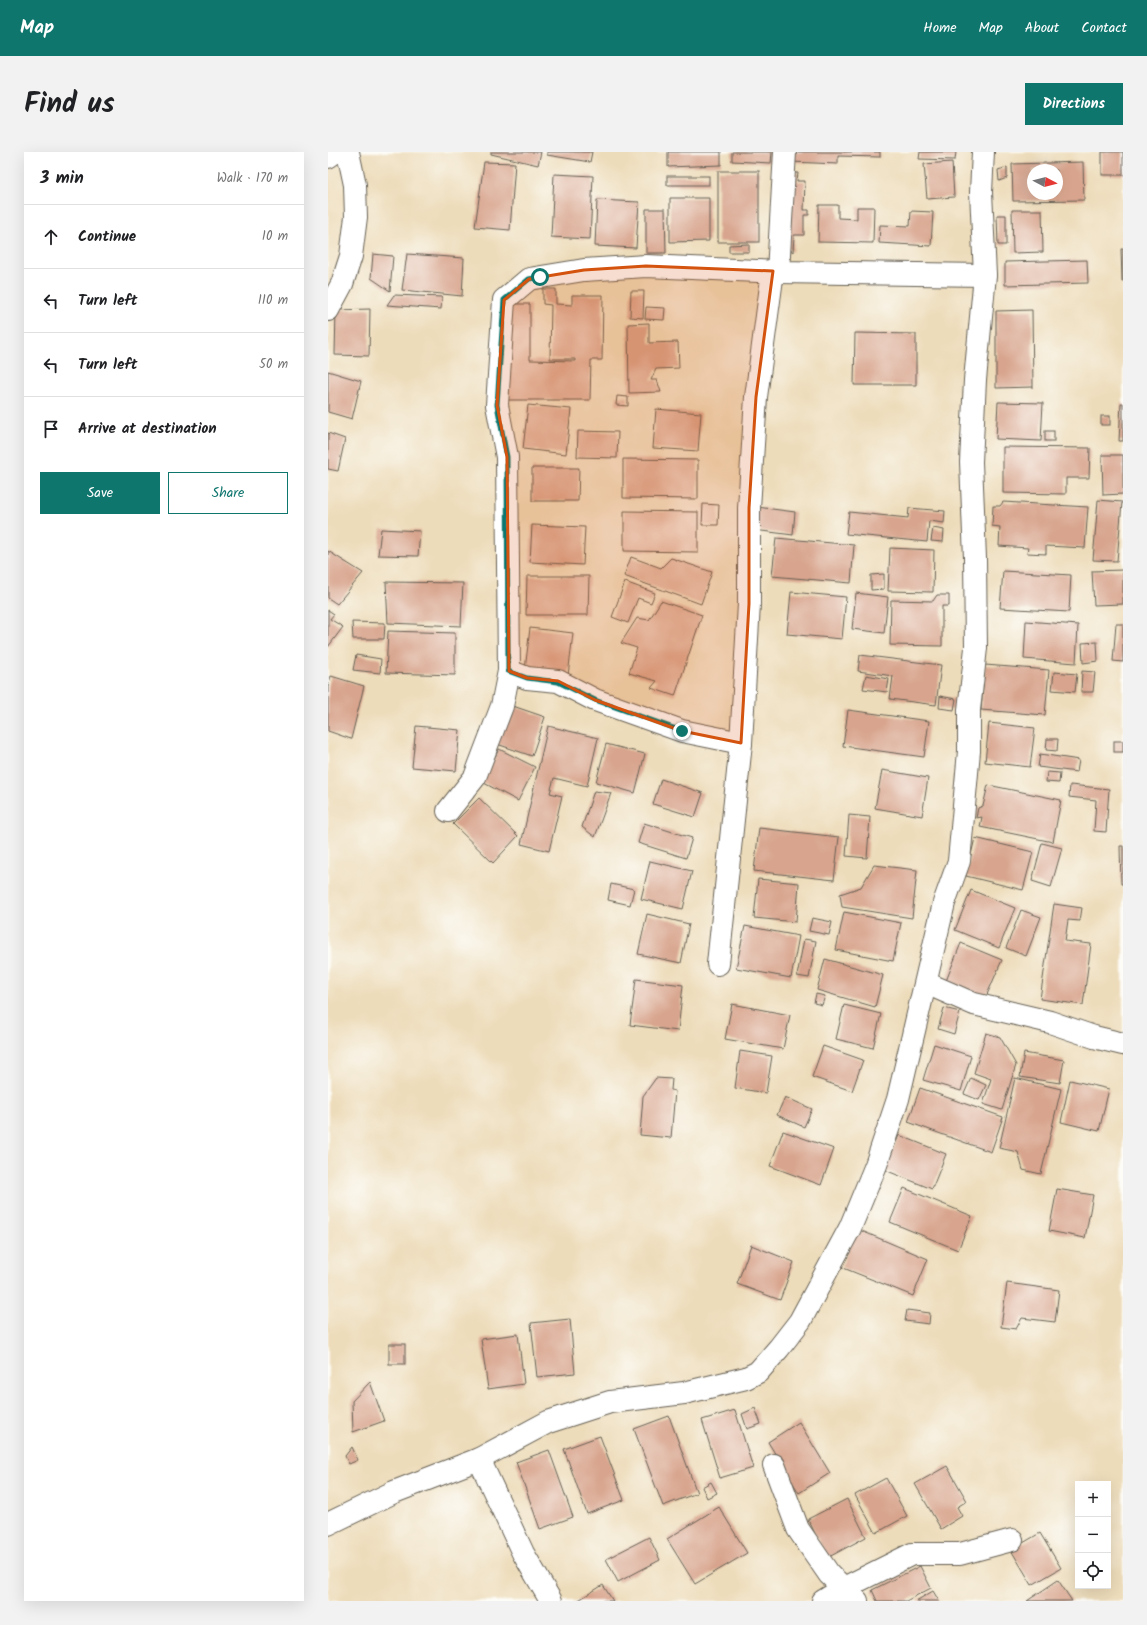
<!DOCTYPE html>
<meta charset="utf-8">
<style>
body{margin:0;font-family:Kalam,sans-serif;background:#f2f2f2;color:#202124}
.controls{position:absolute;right:12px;bottom:12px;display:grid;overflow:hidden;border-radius:0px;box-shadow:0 4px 16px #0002}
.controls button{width:36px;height:36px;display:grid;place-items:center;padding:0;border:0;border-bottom:1px solid #e0e0e0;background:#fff;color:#202124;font:20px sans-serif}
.compass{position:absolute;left:699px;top:12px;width:36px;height:36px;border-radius:50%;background:#fff;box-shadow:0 4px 16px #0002;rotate:97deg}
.stop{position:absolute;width:12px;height:12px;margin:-9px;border:3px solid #0f766e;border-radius:50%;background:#fff}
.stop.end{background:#0f766e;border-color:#fff;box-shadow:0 1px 4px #0008}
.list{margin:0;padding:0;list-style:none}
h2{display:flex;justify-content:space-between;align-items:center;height:52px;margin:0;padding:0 16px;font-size:17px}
h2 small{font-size:13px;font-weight:400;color:#757577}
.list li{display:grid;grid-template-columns:26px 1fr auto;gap:12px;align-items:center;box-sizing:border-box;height:64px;padding:0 16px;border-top:1px solid #e0e0e0}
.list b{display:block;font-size:15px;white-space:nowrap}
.list em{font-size:13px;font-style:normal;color:#757577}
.actions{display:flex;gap:8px;padding:12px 16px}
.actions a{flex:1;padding:9px 0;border:1px solid #0f766e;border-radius:0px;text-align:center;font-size:14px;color:#0f766e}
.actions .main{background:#0f766e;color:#fff}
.icon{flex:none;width:22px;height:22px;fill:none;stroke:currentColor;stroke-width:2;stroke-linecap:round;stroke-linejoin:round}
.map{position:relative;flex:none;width:795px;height:1449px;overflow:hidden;border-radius:0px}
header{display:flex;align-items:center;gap:24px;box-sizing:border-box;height:56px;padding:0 20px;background:#0f766e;color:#fff}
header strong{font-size:19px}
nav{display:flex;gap:22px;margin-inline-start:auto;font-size:14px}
.intro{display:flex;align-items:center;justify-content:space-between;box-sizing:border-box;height:96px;padding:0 24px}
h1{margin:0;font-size:28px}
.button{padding:10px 18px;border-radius:0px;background:#0f766e;color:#fff;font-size:14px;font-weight:700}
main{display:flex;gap:24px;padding:0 24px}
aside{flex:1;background:#fff;border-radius:0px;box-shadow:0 4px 16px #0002}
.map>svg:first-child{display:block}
.building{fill:#d8a48d;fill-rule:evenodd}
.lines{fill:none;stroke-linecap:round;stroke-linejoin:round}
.minor-casing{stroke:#655f53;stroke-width:24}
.minor{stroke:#fff;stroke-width:22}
.route{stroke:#0f766e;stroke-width:5}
.marked{fill:#d4530e;fill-opacity:0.2;stroke:#d4530e;stroke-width:3;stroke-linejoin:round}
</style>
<header>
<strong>Map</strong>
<nav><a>Home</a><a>Map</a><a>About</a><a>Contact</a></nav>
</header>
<div class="intro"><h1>Find us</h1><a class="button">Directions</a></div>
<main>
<aside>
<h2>3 min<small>Walk · 170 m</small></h2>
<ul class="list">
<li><svg class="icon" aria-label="ahead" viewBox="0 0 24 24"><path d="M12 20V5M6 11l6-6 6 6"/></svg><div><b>Continue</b></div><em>10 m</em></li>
<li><svg class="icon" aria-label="left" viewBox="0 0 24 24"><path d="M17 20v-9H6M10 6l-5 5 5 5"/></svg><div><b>Turn left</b></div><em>110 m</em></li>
<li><svg class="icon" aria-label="left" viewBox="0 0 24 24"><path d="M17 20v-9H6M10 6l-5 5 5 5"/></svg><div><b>Turn left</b></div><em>50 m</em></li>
<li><svg class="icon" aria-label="arrive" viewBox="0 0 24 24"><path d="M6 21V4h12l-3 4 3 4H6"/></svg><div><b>Arrive at destination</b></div></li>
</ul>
<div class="actions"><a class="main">Save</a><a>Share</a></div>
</aside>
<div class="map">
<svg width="795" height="1449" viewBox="0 0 795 1449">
<rect width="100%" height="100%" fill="#fdfcf7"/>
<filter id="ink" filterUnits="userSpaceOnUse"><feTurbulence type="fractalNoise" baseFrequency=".025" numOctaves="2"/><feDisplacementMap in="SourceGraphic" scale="8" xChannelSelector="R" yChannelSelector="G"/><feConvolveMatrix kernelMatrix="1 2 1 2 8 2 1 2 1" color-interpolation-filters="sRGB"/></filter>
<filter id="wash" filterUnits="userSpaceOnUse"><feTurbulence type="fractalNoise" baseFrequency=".012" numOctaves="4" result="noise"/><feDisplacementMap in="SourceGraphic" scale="16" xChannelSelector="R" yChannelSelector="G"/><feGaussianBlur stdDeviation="0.9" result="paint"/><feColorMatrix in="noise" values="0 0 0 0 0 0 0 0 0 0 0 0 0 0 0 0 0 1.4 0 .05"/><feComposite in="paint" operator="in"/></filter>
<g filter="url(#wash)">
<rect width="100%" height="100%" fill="#eddcba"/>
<g id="blocks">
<g class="building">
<polygon points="163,0 213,0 210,13 163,2"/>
<polygon points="219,0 264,0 262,10 219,3"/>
<polygon points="340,0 393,0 393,13 340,15"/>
<polygon points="404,0 444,0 443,11 404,9"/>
<polygon points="463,0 552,0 552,5 510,4 510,12 463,10"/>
<polygon points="592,0 628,0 627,8 591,7"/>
<rect x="774" y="0" width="21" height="23"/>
<polygon points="156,10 187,11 182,78 147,75"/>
<polygon points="624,10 626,45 599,47 596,12"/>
<path d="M755,10l1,38 -71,1 -1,-37zM705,18h24v24h-24z"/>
<polygon points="679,15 679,26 671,29 670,18"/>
<rect x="390" y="19" width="41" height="71"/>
<polygon points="462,21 470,21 469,29 477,29 476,58 481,58 481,63 476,63 476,83 466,83 465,100 460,96"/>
<polygon points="226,22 265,24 262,87 223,85"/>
<rect x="339" y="24" width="42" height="9"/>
<polygon points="342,46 381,46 381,89 342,90"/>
<polygon points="269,48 311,50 308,96 267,94"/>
<polygon points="491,53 510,53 510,66 529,67 529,55 546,55 545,91 490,90"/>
<polygon points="318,57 337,57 338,101 318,101"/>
<polygon points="684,58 714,58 715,100 685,101"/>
<polygon points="583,59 605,60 603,94 551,91 552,73 582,74"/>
<polygon points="669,63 678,63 678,93 670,93"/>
<polygon points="421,92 421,100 401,100 401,93"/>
<polygon points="793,97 795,97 795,129 794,129"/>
<polygon points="45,102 65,104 62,139 43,126"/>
<polygon points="79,102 136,106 134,144 74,138"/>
<polygon points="759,108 760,131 677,133 677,110"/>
<polygon points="215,137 228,137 228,152 244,153 244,143 275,143 274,208 263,208 262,248 179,248 180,152 202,152 202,208 247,209 247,207 222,207 223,153 215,152"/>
<polygon points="303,139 316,139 315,166 302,165"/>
<polygon points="66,143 114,145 113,157 59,153"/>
<polygon points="318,155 337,156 336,168 317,167"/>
<polygon points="42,157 41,204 7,203 8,158"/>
<polygon points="704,158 705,235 668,236 668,159"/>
<polygon points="321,171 321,191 350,190 351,216 328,217 323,228 329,228 333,240 301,241 300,172"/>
<polygon points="527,181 588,182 588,233 526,233"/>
<polygon points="0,219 33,229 24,267 0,260"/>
<polygon points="289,244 300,245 300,254 288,253"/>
<polygon points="670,250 715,251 713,289 668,287"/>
<polygon points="793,251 795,251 795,289 791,289"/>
<polygon points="200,253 243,257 238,302 195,297"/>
<polygon points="328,257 373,261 370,299 325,296"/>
<rect x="773" y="264" width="9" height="9"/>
<polygon points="250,279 290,280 289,306 249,305"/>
<rect x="717" y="279" width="9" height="10"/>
<polygon points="0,281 17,287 10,319 0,317"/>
<polygon points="675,295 762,296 761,326 738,326 738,342 675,341"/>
<polygon points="774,303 795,303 795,342 775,343"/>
<polygon points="295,307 370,308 370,347 295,346"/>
<polygon points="204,316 251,316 250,349 204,349"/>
<polygon points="770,348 794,350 789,409 765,408"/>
<polygon points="675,350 760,355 757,396 718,394 718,402 699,401 700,396 671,394 672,375 664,374 665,354 672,354"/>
<polygon points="375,352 391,353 390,373 374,373"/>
<polygon points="429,355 467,360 465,383 426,378"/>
<polygon points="581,356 617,359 616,371 601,369 599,390 518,382 521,360 580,366"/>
<polygon points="296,359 370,360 370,400 296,399"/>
<polygon points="204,373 257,375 255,413 202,410"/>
<polygon points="605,376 616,378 615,390 603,389"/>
<polygon points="53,377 92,379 90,404 50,403"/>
<polygon points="448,386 526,393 523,431 444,424"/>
<polygon points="562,396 606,398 605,440 560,439"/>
<polygon points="0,399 35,421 9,452 0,446"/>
<polygon points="303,405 333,416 343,406 384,420 373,452 296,424"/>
<polygon points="795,418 795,452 766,453 764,419"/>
<polygon points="675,419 743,423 741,460 672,456"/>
<polygon points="556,422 556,437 543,438 543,423"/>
<polygon points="199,424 261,424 260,463 198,463"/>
<polygon points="58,430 135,431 133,474 60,471"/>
<polygon points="297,430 327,441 323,451 310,446 300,471 284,465"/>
<polygon points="463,440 518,445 514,487 459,482"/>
<polygon points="528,441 560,445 556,481 524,477"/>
<polygon points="609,443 621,443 621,454 614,454 614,494 562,493 563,448 605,449"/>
<polygon points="333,449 374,463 347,544 323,536 329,529 301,521 309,496 293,491 309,466 321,468"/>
<polygon points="0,458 6,462 2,467 15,475 0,495"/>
<polygon points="698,469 750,473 748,511 696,507"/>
<polygon points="24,470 57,471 56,487 25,487"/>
<polygon points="788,472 795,472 795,510 785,509"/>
<polygon points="202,476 245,481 240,524 197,518"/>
<polygon points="60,479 127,481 127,523 58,521"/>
<polygon points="769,490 770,509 755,511 754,491"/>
<polygon points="28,503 53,507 52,521 25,518"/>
<polygon points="532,503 613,513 608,553 562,547 565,524 530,519"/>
<polygon points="657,513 721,518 717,563 653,558"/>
<polygon points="754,519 767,520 765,540 753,540"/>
<polygon points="726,520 749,522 747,540 724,538"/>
<polygon points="538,523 561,527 559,540 535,537"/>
<polygon points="3,524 36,534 23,587 0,579 0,535"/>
<polygon points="612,544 628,547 626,558 611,556"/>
<polygon points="182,553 217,565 204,604 169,592"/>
<polygon points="520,558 601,569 596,605 515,594"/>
<polygon points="661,571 707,576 702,615 657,610"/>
<polygon points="88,574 132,578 128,619 84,615"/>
<polygon points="220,574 270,586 259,634 226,626 222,641 234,644 221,699 193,692"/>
<polygon points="719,587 730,587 729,599 718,598"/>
<rect x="786" y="589" width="9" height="11"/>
<polygon points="278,592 317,602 307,641 268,630"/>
<polygon points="171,597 207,615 190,649 154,630"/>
<polygon points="712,602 751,608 749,620 710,615"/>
<polygon points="554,618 600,626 594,664 547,656"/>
<polygon points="719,620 732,621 731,631 718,630"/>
<polygon points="333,627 375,641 367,665 325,652"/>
<polygon points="660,633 733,648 725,690 652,675 654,665 648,666 650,656 655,654"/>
<polygon points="742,633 781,637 778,680 766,679 768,648 741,645"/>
<polygon points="266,639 283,641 267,685 254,675"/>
<polygon points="151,646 190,684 165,711 125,672"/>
<polygon points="521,663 542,665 539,706 518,704"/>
<polygon points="316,671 364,686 358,706 310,691"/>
<polygon points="431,676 511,685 506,728 426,719"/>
<polygon points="647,686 705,700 695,738 638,724"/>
<polygon points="714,691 734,696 723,735 704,729"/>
<polygon points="792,694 795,694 795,732 793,732"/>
<polygon points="322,709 364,719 355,757 313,747"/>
<polygon points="546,713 589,718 584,766 514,755 512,742 533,735"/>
<polygon points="430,727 471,731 468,770 426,766"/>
<polygon points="283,732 306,737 302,753 280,748"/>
<polygon points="643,738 687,756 671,796 627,778"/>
<polygon points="726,752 754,756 752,769 740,768 737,789 763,792 755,853 712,847"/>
<polygon points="693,758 713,765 698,804 678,796"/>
<polygon points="516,760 573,771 565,809 508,798"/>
<polygon points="319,762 361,772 353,811 310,802"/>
<polygon points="484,766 504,770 501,783 481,779"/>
<polygon points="417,774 471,784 463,826 408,816"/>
<polygon points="476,787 488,789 481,826 469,824"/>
<polygon points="633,791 674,808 658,845 618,829"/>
<polygon points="497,807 555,823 547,855 489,838"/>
<polygon points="308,827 355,833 350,879 302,873"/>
<polygon points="488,842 497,844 494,853 486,851"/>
<polygon points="404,852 462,863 455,897 397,887"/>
<polygon points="516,853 553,862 545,896 508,887"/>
<polygon points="616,856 632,860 626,882 610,877"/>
<polygon points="658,881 672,885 688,913 674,958 655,952 663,927 646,921"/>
<polygon points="606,892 643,904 633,939 595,928"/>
<polygon points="495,894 535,908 524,939 484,925"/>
<polygon points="412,899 444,904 438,941 407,936"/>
<polygon points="696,901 736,908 732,931 692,925"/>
<polygon points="328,926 344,927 343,938 347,939 343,986 312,983 315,944"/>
<polygon points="643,926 658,933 651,948 636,942"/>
<polygon points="687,926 733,937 713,1022 695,1018 690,1000 671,996"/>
<polygon points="742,928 781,937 771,979 733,970"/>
<polygon points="592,936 675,965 663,1000 580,970"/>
<polygon points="457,945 484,957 476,975 449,963"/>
<polygon points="455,979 506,997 493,1033 442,1014"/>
<polygon points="571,983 618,1002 604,1037 557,1018"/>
<polygon points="576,1036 644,1064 630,1098 562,1070"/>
<polygon points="729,1037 765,1043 757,1086 721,1079"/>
<polygon points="529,1077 600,1107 585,1144 513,1115"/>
<polygon points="423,1093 466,1110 452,1148 409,1132"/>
<polygon points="679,1131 731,1138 727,1170 694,1166 688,1177 673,1175"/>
<polygon points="579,1158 602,1161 601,1172 577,1169"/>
<polygon points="242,1167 247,1221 209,1225 203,1171"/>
<polygon points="190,1182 196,1232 160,1237 153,1187"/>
<rect x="61" y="1192" width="16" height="20"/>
<polygon points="42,1230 56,1269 25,1280 24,1249"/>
<polygon points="427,1256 433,1272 419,1277 414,1262"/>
<polygon points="407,1258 425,1316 392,1326 374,1268"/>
<polygon points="341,1264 369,1341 335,1354 306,1277"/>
<polygon points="471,1270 502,1321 471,1341 440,1290"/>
<polygon points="272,1284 296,1348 259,1362 236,1297"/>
<polygon points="24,1295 30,1308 21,1312 17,1304"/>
<polygon points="221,1298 245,1365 212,1377 188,1310"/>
<polygon points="619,1314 639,1349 629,1355 634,1364 613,1377 587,1332"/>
<polygon points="558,1326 579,1364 548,1381 527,1343"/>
<polygon points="383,1330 389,1341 379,1346 374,1335"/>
<polygon points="519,1347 538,1385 499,1406 480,1367"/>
<polygon points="391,1355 419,1401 367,1432 339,1387"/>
<polygon points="712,1381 733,1416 704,1433 683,1398"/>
<polygon points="321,1385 332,1408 290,1430 278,1407"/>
<polygon points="592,1414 603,1436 578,1449 549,1449 544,1438"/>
<polygon points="730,1428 744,1449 699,1449"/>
<polygon points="275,1433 285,1449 249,1449"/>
<polygon points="605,1439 611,1449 588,1449"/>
</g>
</g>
</g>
<g filter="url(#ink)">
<use href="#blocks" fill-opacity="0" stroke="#655f53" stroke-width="1"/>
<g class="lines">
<defs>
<g id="minor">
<polyline points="0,5 7,0"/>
<polyline points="450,120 457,0"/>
<polyline points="0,158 14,132 23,104 28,65 27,33 20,0"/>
<polyline points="181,519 199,526 230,529 267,548 354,579 413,591"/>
<polyline points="120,659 147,625 174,554 181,519 179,305 169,253 176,148 201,127 256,118 318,114 450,120 657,123"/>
<polyline points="390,812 413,591 421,452 421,356 428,245 445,119"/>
<polyline points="598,831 646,852 722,870 766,885 795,892"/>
<polyline points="151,1307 195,1401 223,1449"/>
<polyline points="446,1313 470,1377 501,1422 529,1449"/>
<polyline points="0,1372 66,1340 151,1307 220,1270 282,1250 356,1241 418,1226 430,1220 451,1196 472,1169 522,1076 548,1013 570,947 616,751 631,709 641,599 641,558 648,496 647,406 643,310 647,228 657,123 653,40 655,0"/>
<polyline points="495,1449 516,1436 584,1402 632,1402 684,1388"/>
</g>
</defs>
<use href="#minor" class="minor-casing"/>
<use href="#minor" class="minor"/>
</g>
</g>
<g class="lines" filter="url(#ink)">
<polyline class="route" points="212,125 201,127 176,148 169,253 179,305 180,519 199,526 230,530 267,548 354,579"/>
</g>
<path class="marked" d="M318,114l127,5 -17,126 -7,111v96l-8,139 -59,-12 -87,-31 -37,-19 -31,-3 -18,-7 -2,-214 -10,-52 7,-105 25,-21 55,-9z"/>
</svg>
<div class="controls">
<button>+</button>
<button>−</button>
<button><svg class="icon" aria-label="locate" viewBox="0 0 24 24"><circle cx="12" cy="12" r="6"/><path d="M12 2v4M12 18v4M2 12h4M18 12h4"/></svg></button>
</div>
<svg class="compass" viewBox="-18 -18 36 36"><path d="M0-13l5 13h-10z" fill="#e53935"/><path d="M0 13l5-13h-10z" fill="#757577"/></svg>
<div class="stop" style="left:212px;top:125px"></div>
<div class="stop end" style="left:354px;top:579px"></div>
</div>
</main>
